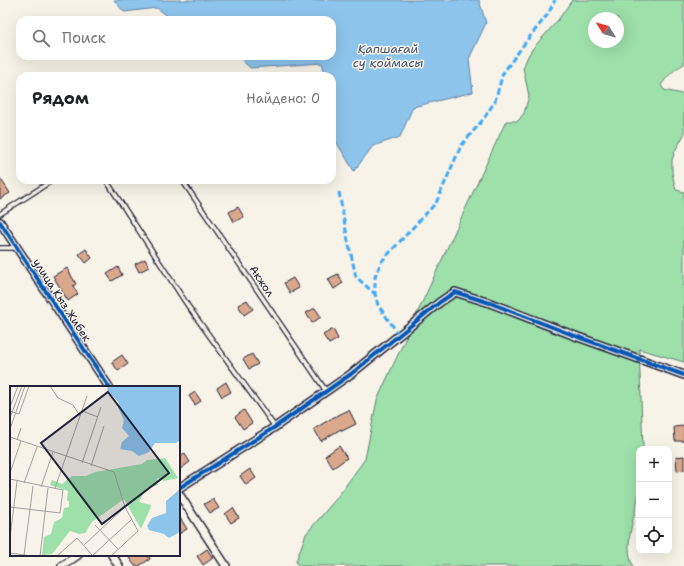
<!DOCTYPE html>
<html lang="ru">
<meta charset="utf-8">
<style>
body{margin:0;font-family:"Shantell Sans",sans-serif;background:#f2f2f2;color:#202124}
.controls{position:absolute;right:12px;bottom:12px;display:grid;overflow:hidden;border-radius:8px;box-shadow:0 4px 16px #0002}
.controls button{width:36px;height:36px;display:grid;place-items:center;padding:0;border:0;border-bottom:1px solid #e0e0e0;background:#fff;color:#202124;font:20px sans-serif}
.compass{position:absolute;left:588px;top:12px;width:36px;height:36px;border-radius:50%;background:#fff;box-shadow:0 4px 16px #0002;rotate:307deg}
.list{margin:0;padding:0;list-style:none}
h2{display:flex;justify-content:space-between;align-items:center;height:52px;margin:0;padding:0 16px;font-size:17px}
h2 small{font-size:13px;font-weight:400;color:#757577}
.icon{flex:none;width:22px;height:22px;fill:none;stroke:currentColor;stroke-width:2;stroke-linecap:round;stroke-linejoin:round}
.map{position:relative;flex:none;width:684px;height:566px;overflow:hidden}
.search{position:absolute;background:#fff;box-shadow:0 4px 16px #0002;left:16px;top:16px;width:320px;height:44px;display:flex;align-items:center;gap:10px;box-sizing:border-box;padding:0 14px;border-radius:12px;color:#757577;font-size:15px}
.panel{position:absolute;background:#fff;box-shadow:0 4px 16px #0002;left:16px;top:72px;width:320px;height:112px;border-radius:12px}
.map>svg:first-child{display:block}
.green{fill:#9de0aa;stroke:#608172;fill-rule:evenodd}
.water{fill:#8dc4eb;stroke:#6283a5}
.building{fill:#daa98d;stroke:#22223b}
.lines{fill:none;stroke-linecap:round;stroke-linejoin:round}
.service-casing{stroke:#22223b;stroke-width:6}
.minor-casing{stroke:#22223b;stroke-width:10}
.service{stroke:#f7f3e8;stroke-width:3.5}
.minor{stroke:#f7f3e8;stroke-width:7}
.quiet{stroke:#3fa9f5;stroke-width:3;stroke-dasharray:6 3;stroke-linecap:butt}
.cycleway-casing{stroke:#f7f3e8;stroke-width:6}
.cycleway{stroke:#0057b8;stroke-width:4}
.labels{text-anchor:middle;stroke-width:3;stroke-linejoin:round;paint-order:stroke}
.street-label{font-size:11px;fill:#22223b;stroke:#f7f3e8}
.water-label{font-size:12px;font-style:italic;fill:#425370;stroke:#f7f3e8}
.inset-road{fill:none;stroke:#a29fa3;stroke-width:1}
.view{fill:#22223b;fill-opacity:0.15;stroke:#22223b;stroke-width:2}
.inset-edge{fill:none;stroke:#22223b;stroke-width:2}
</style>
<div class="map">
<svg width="684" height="566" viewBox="0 0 684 566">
<rect width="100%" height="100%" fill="#f7f3e8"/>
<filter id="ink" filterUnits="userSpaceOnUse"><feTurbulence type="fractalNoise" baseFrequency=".025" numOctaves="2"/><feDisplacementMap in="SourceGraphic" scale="8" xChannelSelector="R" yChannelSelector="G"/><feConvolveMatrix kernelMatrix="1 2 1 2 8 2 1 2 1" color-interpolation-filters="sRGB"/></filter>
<g filter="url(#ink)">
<path class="green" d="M572,0h112v64c-11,6 -16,12 -23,21l3,5 14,3 6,2v40l-9,16 -3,9v13l4,17 8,2v170l-45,-13 4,100h-4c0,13 1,27 0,41 -2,23 -17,53 -6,76h-335l-2,-5 10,-27 30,-35 29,-40 12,-59 129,-279h12l6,-8 5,-17 -6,-28 5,-12 5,-8 10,-11 15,-17zM594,18h24v24h-24z"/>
<polygon class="water" points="114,0 479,0 486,23 469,59 473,92 413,107 400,137 373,146 354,171 332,135 332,76 326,76 322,63 250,68 238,56 332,56 332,20 173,20 157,8 124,12"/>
<g class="building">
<polygon points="0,178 10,193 0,199"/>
<polygon points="238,207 244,217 234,222 229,212"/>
<polygon points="86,249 92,258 86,263 79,254"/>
<polygon points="145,259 149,267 139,272 135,264"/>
<polygon points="118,267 122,275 112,281 107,274"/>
<polygon points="67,268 76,284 73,286 78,294 68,301 53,276"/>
<polygon points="338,274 343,283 334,289 328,279"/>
<polygon points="293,278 299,288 290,293 284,283"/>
<polygon points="247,300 253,309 244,315 238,305"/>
<polygon points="315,308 321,317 312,323 306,313"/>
<polygon points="333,329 338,339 329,344 323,335"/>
<polygon points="252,354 258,364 249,369 243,359"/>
<polygon points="122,355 128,364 118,371 112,362"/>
<polygon points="226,382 231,392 222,397 217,388"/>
<polygon points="195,392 201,401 195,405 189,396"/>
<polygon points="244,410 252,423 243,429 235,417"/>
<polygon points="349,410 356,424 342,431 341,429 321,441 314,429 332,418"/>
<polygon points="684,426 684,441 675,441 674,427"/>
<polygon points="339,446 347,458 333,468 325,456"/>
<polygon points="184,453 190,462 179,470 179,457"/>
<polygon points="684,456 684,470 677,471 676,457"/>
<polygon points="250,469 256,478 246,485 240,476"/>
<polygon points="213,499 219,508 210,513 204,504"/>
<polygon points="233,508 239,518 231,523 225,514"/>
<polygon points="179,516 187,529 179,534"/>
<polygon points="207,549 213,558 203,565 197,556"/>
<polygon points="133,555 148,555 150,559 139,566 135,566 129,558"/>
</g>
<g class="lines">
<defs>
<g id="service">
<polyline points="106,180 188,306 275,427"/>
<polyline points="182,180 326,391"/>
<polyline points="0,214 53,180"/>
<polyline points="0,248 17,248"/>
</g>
<g id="minor">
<polyline points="0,222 109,387"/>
<polyline points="179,488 275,427 351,374 440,302 455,292 490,303 578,337 684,375"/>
<polyline points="179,494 226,566"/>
<polyline points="112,555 119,566"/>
<polyline points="62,566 78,555"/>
</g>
</defs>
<use href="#service" class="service-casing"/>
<use href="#minor" class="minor-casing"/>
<use href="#service" class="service"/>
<use href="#minor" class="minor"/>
<g class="quiet">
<polyline points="339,192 347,236 356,277 375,294"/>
<polyline points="399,335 378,305 375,294 375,277 381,262 418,222 436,203 461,146 485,117 495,101 503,73 528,39 548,14 555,0"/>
</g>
<defs>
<g id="cycleway">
<polyline points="0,222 109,387"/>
<polyline points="179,488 275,427 351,374 440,302 455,292 490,303 578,337 684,375"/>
</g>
</defs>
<use href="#cycleway" class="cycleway-casing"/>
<use href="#cycleway" class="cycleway"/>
</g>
</g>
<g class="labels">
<g class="street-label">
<text transform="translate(262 281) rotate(56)" y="4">Акжол</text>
<text transform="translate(62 300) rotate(57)" y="4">улица Кыз Жибек</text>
</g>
<g class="water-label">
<text x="388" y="53">Қапшағай<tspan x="388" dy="14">су қоймасы</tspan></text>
</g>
</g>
<g transform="translate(10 386)">
<rect width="170" height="170" fill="#f7f3e8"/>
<path d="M155,72l13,20 -14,3 -7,-3 1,7 -12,4 -7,13 12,3 -1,4 -9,20 -17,-30 -32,23 -7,11 -6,1 -9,-3 -18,23 -10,1 2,-18 7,-3 3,-12 8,-4 2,-10 5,-1v-5l-2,-2 1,-9 -18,-6 2,-5 10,4 10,-8h14l9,-4 47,-8 5,-4z" fill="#9de0aa"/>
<path d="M98,0h72v54l-4,3h-21l-6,9 -10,4 -7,-5 -12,-2 2,-7 7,-6 -7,-8 2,-8 -6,-12 1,-5 -12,-13zM170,103v43l-11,6 -5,-4 -15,-4 -2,-4 5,-8 14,-5v-12z" fill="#8dc4eb"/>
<path class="inset-road" d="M40,0l8,12 15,7 7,11M0,21l8,-21M0,25l9,3 10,-28M72,25l16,6M0,32l12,-32M0,43l15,-43M0,51l104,35 11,35 13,24 -27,25M7,54l4,-12M72,77l19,-56M81,80l13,-40M0,87l11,-32M0,93l53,11 -3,23 -50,-6M14,97l13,-36M31,101l12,-35M45,102l32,-92M85,139l23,24M0,152l7,-57M74,159l41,-38M0,167l21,3M14,169l9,-69M30,170l8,-68M47,170l20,-18 15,17M82,170l40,-37"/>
<path class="view" d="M98,6l61,81 -67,51 -61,-81z"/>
<rect width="170" height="170" class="inset-edge"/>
</g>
</svg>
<div class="controls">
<button>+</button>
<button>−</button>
<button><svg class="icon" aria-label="locate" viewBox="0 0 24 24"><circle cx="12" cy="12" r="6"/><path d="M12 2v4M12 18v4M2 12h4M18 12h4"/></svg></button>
</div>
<svg class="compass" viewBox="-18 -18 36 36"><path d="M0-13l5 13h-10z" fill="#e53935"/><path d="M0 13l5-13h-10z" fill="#757577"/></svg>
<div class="search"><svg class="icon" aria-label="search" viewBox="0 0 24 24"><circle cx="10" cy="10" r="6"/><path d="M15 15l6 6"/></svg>Поиск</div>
<section class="panel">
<h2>Рядом<small>Найдено: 0</small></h2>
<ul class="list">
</ul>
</section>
</div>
